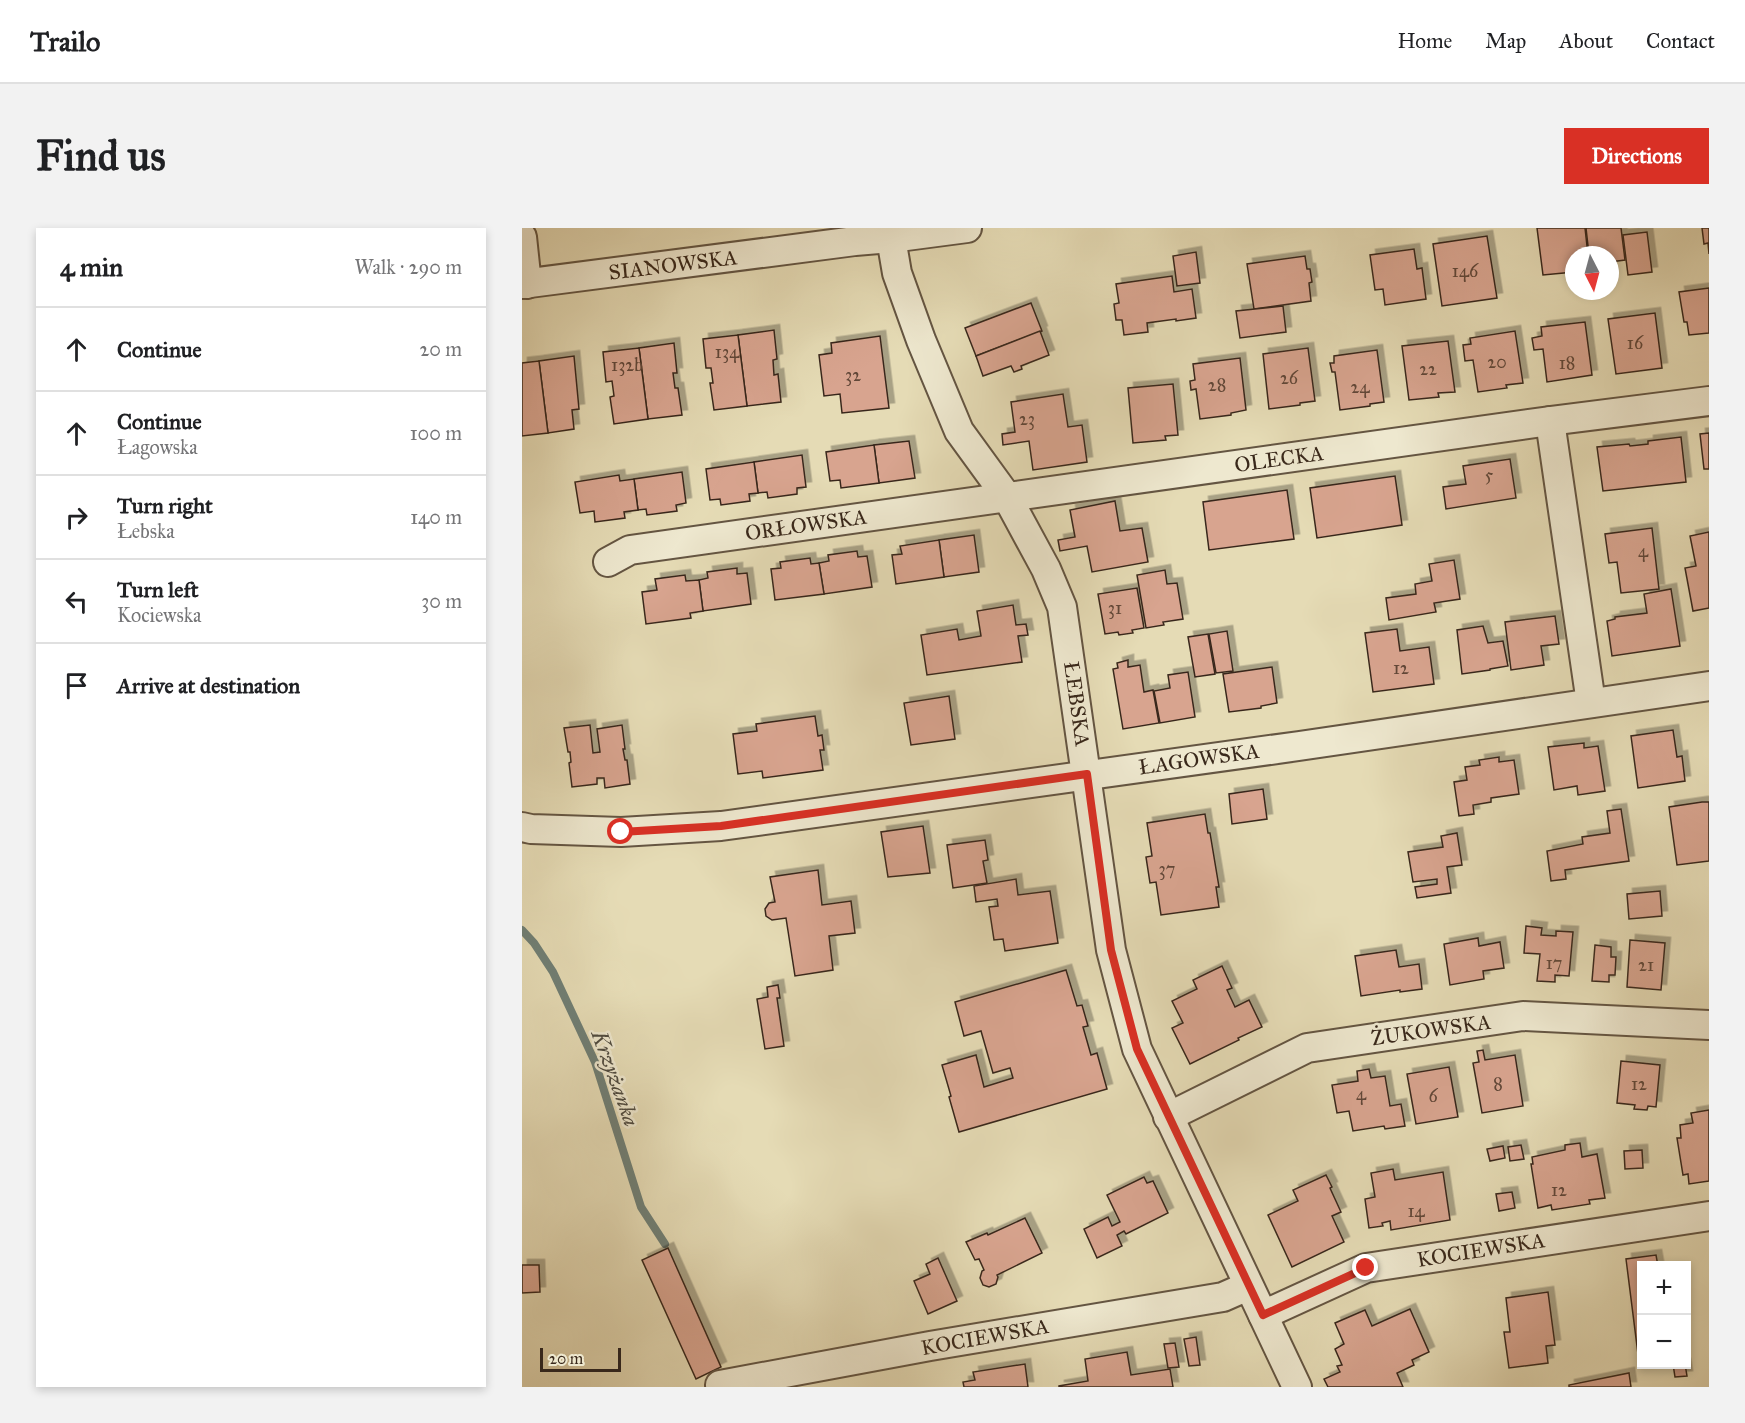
<!DOCTYPE html>
<meta charset="utf-8">
<style>
body{margin:0;font-family:"IM FELL Great Primer",serif;background:#f2f2f2;color:#202124}
.controls{position:absolute;right:18px;bottom:18px;display:grid;overflow:hidden;border-radius:0px;box-shadow:0 3px 9px #0003}
.controls button{width:54px;height:54px;display:grid;place-items:center;padding:0;border:0;border-bottom:2px solid #e0e0e0;background:#fff;color:#202124;font:30px sans-serif}
.compass{position:absolute;left:1043px;top:18px;width:54px;height:54px;border-radius:50%;background:#fff;box-shadow:0 3px 9px #0003;rotate:174deg}
.scale{position:absolute;left:18px;bottom:15px;width:81px;box-sizing:border-box;padding-left:6px;border:3px solid #39281b;border-top:0;font-size:16px;line-height:21px;white-space:nowrap;color:#39281b;-webkit-text-stroke:4px #eee8cf;paint-order:stroke}
.stop{position:absolute;width:18px;height:18px;margin:-14px;border:4px solid #d93025;border-radius:50%;background:#fff}
.stop.end{background:#d93025;border-color:#fff;box-shadow:0 2px 6px #0008}
.list{margin:0;padding:0;list-style:none}
h2{display:flex;justify-content:space-between;align-items:center;height:78px;margin:0;padding:0 24px;font-size:26px}
h2 small{font-size:20px;font-weight:400;color:#757577}
.list li{display:grid;grid-template-columns:39px 1fr auto;gap:18px;align-items:center;box-sizing:border-box;height:84px;padding:0 24px;border-top:2px solid #e0e0e0}
.list b{display:block;font-size:22px;white-space:nowrap}
.list p{margin:0;font-size:20px;white-space:nowrap;color:#757577}
.list em{font-size:20px;font-style:normal;color:#757577}
.icon{flex:none;width:33px;height:33px;fill:none;stroke:currentColor;stroke-width:2;stroke-linecap:round;stroke-linejoin:round}
.map{position:relative;flex:none;width:1187px;height:1159px;overflow:hidden;border-radius:0px}
header{display:flex;align-items:center;gap:36px;box-sizing:border-box;height:84px;padding:0 30px;background:#fff;border-bottom:2px solid #e0e0e0}
header strong{font-size:28px}
nav{display:flex;gap:33px;margin-inline-start:auto;font-size:21px}
.intro{display:flex;align-items:center;justify-content:space-between;box-sizing:border-box;height:144px;padding:0 36px}
h1{margin:0;font-size:42px}
.button{padding:15px 27px;border-radius:0px;background:#d93025;color:#fff;font-size:21px;font-weight:700}
main{display:flex;gap:36px;padding:0 36px}
aside{flex:1;background:#fff;border-radius:0px;box-shadow:0 3px 9px #0003}
.map>svg:first-child{display:block}
.lines{fill:none;stroke-linecap:round;stroke-linejoin:round}
.stream{stroke:#718076;stroke-width:8}
.building{fill:#d8a48f;stroke:#39281b;stroke-width:1.5;filter:url(#shadow)}
.minor-casing{stroke:#645542;stroke-width:32}
.minor{stroke:#eee8cf;stroke-width:28}
.route{stroke:#d93025;stroke-width:8}
.labels{text-anchor:middle;stroke-width:5;stroke-linejoin:round;paint-order:stroke}
.number-label{font-size:18px;fill:#614738}
.street-label{font-size:21px;fill:#39281b;stroke:#eee8cf}
.water-label{font-size:22px;font-style:italic;fill:#504c41;stroke:#eee8cf}
</style>
<header>
<strong>Trailo</strong>
<nav><a>Home</a><a>Map</a><a>About</a><a>Contact</a></nav>
</header>
<div class="intro"><h1>Find us</h1><a class="button">Directions</a></div>
<main>
<aside>
<h2>4 min<small>Walk · 290 m</small></h2>
<ul class="list">
<li><svg class="icon" aria-label="ahead" viewBox="0 0 24 24"><path d="M12 20V5M6 11l6-6 6 6"/></svg><div><b>Continue</b></div><em>20 m</em></li>
<li><svg class="icon" aria-label="ahead" viewBox="0 0 24 24"><path d="M12 20V5M6 11l6-6 6 6"/></svg><div><b>Continue</b><p>Łagowska</p></div><em>100 m</em></li>
<li><svg class="icon" aria-label="right" viewBox="0 0 24 24"><path d="M7 20v-9h11M14 6l5 5-5 5"/></svg><div><b>Turn right</b><p>Łebska</p></div><em>140 m</em></li>
<li><svg class="icon" aria-label="left" viewBox="0 0 24 24"><path d="M17 20v-9H6M10 6l-5 5 5 5"/></svg><div><b>Turn left</b><p>Kociewska</p></div><em>30 m</em></li>
<li><svg class="icon" aria-label="arrive" viewBox="0 0 24 24"><path d="M6 21V4h12l-3 4 3 4H6"/></svg><div><b>Arrive at destination</b></div></li>
</ul>
</aside>
<div class="map">
<svg width="1187" height="1159" viewBox="0 0 1187 1159">
<defs>
<filter id="shadow"><feDropShadow dx="5.5" dy="-5.5" stdDeviation="0" flood-color="#0004"/></filter>
</defs>
<rect width="100%" height="100%" fill="#e5dbb5"/>
<filter id="stains"><feTurbulence type="fractalNoise" baseFrequency=".00333" numOctaves="4"/><feColorMatrix values="0 0 0 0 .2 0 0 0 0 .09 0 0 0 0 .02 0 0 0 .5 -.17"/></filter>
<radialGradient id="worn" r=".72"><stop offset=".6" stop-color="#630" stop-opacity="0"/><stop offset="1" stop-color="#630" stop-opacity=".3"/></radialGradient>
<g class="lines">
<polyline class="stream" points="0,702 12,715 31,744 73,834 119,979 143,1016"/>
</g>
<g class="building">
<polygon points="1015,0 1063,0 1066,27 1052,27 1052,44 1021,47"/>
<polygon points="1064,0 1099,0 1103,32 1088,34 1088,27 1067,27"/>
<polygon points="1180,0 1187,0 1187,26 1186,15 1182,16"/>
<polygon points="1125,4 1130,44 1106,47 1101,7"/>
<polygon points="965,8 975,70 920,78 911,16"/>
<polygon points="892,21 895,41 900,40 904,71 863,77 861,61 853,62 848,27"/>
<polygon points="674,24 678,55 655,58 651,28"/>
<polygon points="783,28 785,41 788,41 790,54 787,55 789,73 732,81 725,36"/>
<polygon points="650,48 652,64 670,61 674,90 654,93 654,91 625,95 626,104 602,107 600,92 594,92 592,76 597,75 594,56"/>
<polygon points="1187,60 1187,105 1167,107 1165,94 1162,94 1157,64"/>
<polygon points="509,75 520,103 454,128 443,100"/>
<polygon points="761,78 764,104 718,110 714,83"/>
<polygon points="1133,85 1140,140 1094,146 1086,91"/>
<polygon points="1063,94 1070,147 1025,154 1021,121 1012,122 1010,110 1020,108 1019,99"/>
<polygon points="252,102 255,131 251,132 252,147 256,146 259,174 225,178 216,107"/>
<polygon points="518,103 527,127 499,138 500,141 492,144 489,138 461,148 454,128"/>
<polygon points="993,103 1001,155 984,157 985,160 956,164 951,132 943,133 941,117 949,116 948,110"/>
<polygon points="216,107 225,178 192,182 188,155 191,155 189,140 184,140 181,111"/>
<polygon points="358,108 367,180 320,185 318,166 302,168 297,127 310,125 309,115"/>
<polygon points="926,113 933,164 916,165 917,169 887,172 880,118"/>
<polygon points="152,115 155,145 151,145 153,160 156,160 160,187 126,191 117,120"/>
<polygon points="117,120 126,191 92,196 88,169 92,168 90,153 84,154 81,124"/>
<polygon points="786,120 793,173 778,175 778,177 747,181 741,126"/>
<polygon points="855,122 862,174 848,176 848,178 818,182 813,144 810,144 808,135 812,135 812,128"/>
<polygon points="52,128 57,181 50,182 52,201 26,205 17,133"/>
<polygon points="718,130 724,182 709,185 709,187 678,191 674,161 669,162 668,153 673,152 671,136"/>
<polygon points="17,133 26,205 0,208 0,135"/>
<polygon points="651,156 656,207 643,208 644,212 611,215 606,160"/>
<polygon points="541,166 546,199 560,197 565,234 511,242 507,213 481,217 480,206 493,204 489,174"/>
<polygon points="1187,205 1187,241 1182,241 1178,206"/>
<polygon points="1159,209 1164,254 1081,263 1075,219 1107,216 1108,218 1126,216 1126,213"/>
<polygon points="387,213 393,250 357,255 352,217"/>
<polygon points="352,217 357,255 319,260 318,252 308,253 304,224"/>
<polygon points="280,227 284,259 275,260 275,266 246,270 245,264 236,265 232,234"/>
<polygon points="988,231 994,270 924,281 921,259 944,256 941,238"/>
<polygon points="232,234 236,265 227,266 228,273 199,277 198,271 188,272 184,241"/>
<polygon points="160,244 164,275 154,277 155,283 125,287 124,281 116,282 112,251"/>
<polygon points="97,247 98,253 112,251 116,282 102,284 103,290 73,294 72,283 58,285 53,254"/>
<polygon points="873,248 880,297 795,310 788,260"/>
<polygon points="765,262 772,311 687,322 681,274"/>
<polygon points="593,273 598,303 620,300 626,334 570,344 565,318 538,323 536,312 553,309 548,282"/>
<polygon points="1130,300 1137,361 1099,365 1095,334 1087,335 1083,306"/>
<polygon points="1187,304 1187,380 1171,383 1163,340 1174,338 1168,308"/>
<polygon points="452,307 457,344 422,349 417,312"/>
<polygon points="417,312 422,349 374,356 370,327 380,326 378,318"/>
<polygon points="335,323 336,329 345,328 350,359 302,366 297,335 307,333 306,327"/>
<polygon points="288,330 289,336 297,335 302,366 253,372 249,341 259,340 258,334"/>
<polygon points="932,332 938,371 912,375 914,384 867,392 864,370 894,366 893,356 910,353 907,336"/>
<polygon points="215,340 215,346 225,345 229,376 181,383 177,352 186,350 185,344"/>
<polygon points="643,342 645,356 655,355 661,391 641,394 642,397 624,400 615,347"/>
<polygon points="163,347 164,353 177,352 181,383 168,385 169,390 124,396 120,364 135,362 133,351"/>
<polygon points="615,360 622,400 610,402 611,405 597,407 596,404 583,406 576,366"/>
<polygon points="1149,361 1158,418 1090,428 1085,393 1093,391 1093,389 1125,385 1122,366"/>
<polygon points="491,377 494,397 504,396 506,407 496,408 500,434 405,447 399,407 435,401 437,412 459,408 455,383"/>
<polygon points="1033,388 1037,416 1019,418 1022,437 989,442 983,394"/>
<polygon points="961,398 966,415 981,413 986,438 968,441 968,442 940,446 935,402"/>
<polygon points="875,401 878,423 907,419 912,456 851,464 843,405"/>
<polygon points="705,403 711,443 694,445 687,406"/>
<polygon points="686,406 693,446 673,449 666,409"/>
<polygon points="606,432 606,439 618,437 622,464 631,462 637,495 601,501 591,441 596,440 595,435"/>
<polygon points="750,439 755,475 739,478 739,480 707,484 701,446"/>
<polygon points="666,444 673,489 638,495 632,463 648,460 646,447"/>
<polygon points="427,468 433,511 389,517 382,475"/>
<polygon points="293,488 296,508 300,507 302,522 298,522 301,542 241,550 240,543 216,546 211,506 235,503 234,496"/>
<polygon points="68,497 71,525 78,524 75,501 100,497 103,521 101,521 103,532 105,532 108,556 83,560 82,550 75,550 75,556 50,559 47,535 49,534 48,524 46,524 42,500"/>
<polygon points="1151,502 1155,529 1160,528 1163,553 1116,560 1109,508"/>
<polygon points="1062,515 1062,520 1076,518 1083,563 1056,567 1055,558 1032,562 1026,519"/>
<polygon points="977,529 977,534 992,532 997,566 969,570 969,574 951,577 952,586 937,588 932,554 945,552 943,539 958,537 957,532"/>
<polygon points="741,561 745,591 710,596 707,566"/>
<polygon points="1180,574 1187,574 1187,633 1155,637 1147,579"/>
<polygon points="1099,581 1107,633 1043,642 1044,651 1029,653 1025,623 1061,616 1060,609 1088,605 1085,583"/>
<polygon points="683,586 686,605 688,605 697,659 694,659 697,679 639,687 634,654 628,655 624,629 630,628 625,595"/>
<polygon points="401,598 408,645 366,649 359,604"/>
<polygon points="935,605 940,637 925,639 929,665 895,670 893,659 915,656 915,651 891,654 886,624 921,619 919,608"/>
<polygon points="463,612 466,632 461,633 465,655 431,660 425,617"/>
<polygon points="296,642 300,677 329,673 333,705 307,708 311,742 273,748 264,690 250,692 244,688 243,681 247,675 253,674 248,649"/>
<polygon points="494,651 496,667 528,663 536,715 483,723 481,711 472,712 467,679 476,678 475,671 454,674 452,658"/>
<polygon points="1138,663 1140,688 1107,691 1105,666"/>
<polygon points="1004,698 1020,700 1019,707 1034,708 1034,703 1051,704 1047,748 1033,747 1033,754 1015,753 1018,726 1002,725"/>
<polygon points="956,710 957,718 978,714 982,740 961,743 962,751 928,757 922,716"/>
<polygon points="1108,712 1143,715 1139,762 1105,759"/>
<polygon points="1073,717 1089,719 1089,729 1094,729 1093,747 1087,747 1087,754 1070,753"/>
<polygon points="874,722 877,739 897,736 900,761 878,764 878,762 839,768 833,728"/>
<polygon points="700,738 710,760 705,762 713,779 727,772 740,799 716,810 717,812 668,836 650,800 661,795 650,773 675,761 671,752"/>
<polygon points="544,742 555,778 560,777 566,798 561,799 569,827 575,825 585,861 437,904 427,869 429,868 420,837 454,827 462,859 491,850 488,840 471,845 459,803 442,808 433,774"/>
<polygon points="256,757 258,770 255,770 262,818 243,821 235,771 246,769 245,759"/>
<polygon points="961,822 963,832 993,827 1001,878 960,885 951,835 957,834 955,823"/>
<polygon points="1099,833 1138,837 1134,879 1126,878 1125,882 1112,881 1113,877 1095,875"/>
<polygon points="927,839 936,889 894,896 885,846"/>
<polygon points="847,841 849,850 863,848 868,878 879,876 883,898 863,901 862,898 831,903 827,883 815,885 810,857 836,853 835,843"/>
<polygon points="1187,882 1187,953 1167,956 1166,946 1161,947 1155,910 1159,910 1158,897 1171,895 1169,885"/>
<polygon points="1058,915 1060,929 1075,926 1083,970 1067,972 1068,976 1030,982 1029,977 1016,980 1009,936 1011,936 1010,929 1043,922 1043,917"/>
<polygon points="999,917 1002,931 988,933 986,919"/>
<polygon points="981,918 983,930 968,933 965,921"/>
<polygon points="1120,922 1121,940 1103,941 1102,923"/>
<polygon points="871,941 873,952 921,944 928,992 869,1002 868,993 860,995 861,998 847,1000 843,971 853,969 849,945"/>
<polygon points="804,947 810,959 808,960 819,984 810,988 822,1014 770,1039 746,987 776,973 771,962"/>
<polygon points="622,949 625,955 631,953 646,985 604,1006 602,1003 595,1007 600,1018 575,1030 562,1001 586,989 590,998 598,994 585,967"/>
<polygon points="990,964 993,980 977,983 974,966"/>
<polygon points="503,990 520,1025 475,1047 476,1049 474,1056 467,1059 461,1057 458,1050 460,1043 462,1042 457,1031 453,1032 444,1014 465,1005 466,1007"/>
<polygon points="146,1020 199,1139 174,1151 120,1032"/>
<polygon points="1134,1027 1136,1038 1120,1038 1120,1125 1116,1126 1104,1031"/>
<polygon points="416,1030 435,1073 406,1086 392,1053 408,1046 404,1036"/>
<polygon points="0,1037 17,1037 18,1064 0,1065"/>
<polygon points="1026,1064 1033,1117 1024,1118 1026,1135 987,1140 982,1104 988,1104 984,1070"/>
<polygon points="888,1081 907,1124 890,1132 892,1137 875,1145 881,1159 806,1159 802,1151 818,1144 815,1138 820,1137 813,1121 822,1116 813,1095 843,1082 850,1098"/>
<polygon points="674,1109 678,1137 667,1138 662,1111"/>
<polygon points="653,1115 657,1139 646,1140 642,1116"/>
<polygon points="605,1124 609,1147 648,1141 651,1159 537,1159 537,1158 566,1153 563,1131"/>
<polygon points="503,1136 506,1159 442,1159 441,1154 453,1152 451,1144"/>
<polygon points="1151,1136 1163,1136 1165,1148 1153,1149"/>
<polygon points="1107,1145 1109,1159 1047,1159 1047,1157"/>
</g>
<g class="lines">
<defs>
<g id="minor">
<polyline points="0,9 5,56"/>
<polyline points="369,10 375,45 399,112 437,203 485,269 524,341 540,379 589,722 615,821 775,1159"/>
<polyline points="0,56 333,13 369,10 445,0"/>
<polyline points="1028,193 1069,475"/>
<polyline points="86,334 108,322 1028,193 1187,173"/>
<polyline points="0,599 9,601 99,604 199,598 777,518 1187,458"/>
<polyline points="646,889 785,820 1001,788 1187,797"/>
<polyline points="741,1087 844,1040 1187,988"/>
<polyline points="198,1157 408,1118 701,1069 726,1058"/>
</g>
</defs>
<use href="#minor" class="minor-casing"/>
<use href="#minor" class="minor"/>
</g>
<g class="lines">
<polyline class="route" points="99,604 199,598 565,546 589,722 615,821 741,1087 844,1040"/>
</g>
<g class="labels">
<g class="number-label">
<text x="943" y="49">146</text>
<text x="1113" y="121">16</text>
<text x="205" y="130">134</text>
<text x="975" y="140">20</text>
<text x="1045" y="141">18</text>
<text x="105" y="143">132b</text>
<text x="906" y="147">22</text>
<text x="331" y="153">32</text>
<text x="767" y="156">26</text>
<text x="695" y="163">28</text>
<text x="838" y="165">24</text>
<text x="505" y="197">23</text>
<text x="967" y="253">5</text>
<text x="1121" y="329">4</text>
<text x="593" y="386">31</text>
<text x="879" y="446">12</text>
<text x="645" y="647">37</text>
<text x="1032" y="741">17</text>
<text x="1124" y="743">21</text>
<text x="976" y="862">8</text>
<text x="1117" y="862">12</text>
<text x="839" y="872">4</text>
<text x="911" y="874">6</text>
<text x="1037" y="968">12</text>
<text x="894" y="989">14</text>
</g>
<g class="street-label">
<text transform="translate(151 37) rotate(-7)" y="7">SIANOWSKA</text>
<text transform="translate(757 231) rotate(-8)" y="7">OLECKA</text>
<text transform="translate(284 297) rotate(-8)" y="7">ORŁOWSKA</text>
<text transform="translate(555 476) rotate(82)" y="7">ŁEBSKA</text>
<text transform="translate(677 531) rotate(-8)" y="7">ŁAGOWSKA</text>
<text transform="translate(909 802) rotate(-8)" y="7">ŻUKOWSKA</text>
<text transform="translate(959 1022) rotate(-9)" y="7">KOCIEWSKA</text>
<text transform="translate(463 1109) rotate(-10)" y="7">KOCIEWSKA</text>
</g>
<g class="water-label">
<text transform="translate(94 850) rotate(70)" y="8">Krzyżanka</text>
</g>
</g>
<rect width="100%" height="100%" filter="url(#stains)"/>
<rect width="100%" height="100%" fill="url(#worn)"/>
</svg>
<div class="controls">
<button>+</button>
<button>−</button>
</div>
<svg class="compass" viewBox="-18 -18 36 36"><path d="M0-13l5 13h-10z" fill="#e53935"/><path d="M0 13l5-13h-10z" fill="#757577"/></svg>
<div class="scale">20 m</div>
<div class="stop" style="left:99px;top:604px"></div>
<div class="stop end" style="left:844px;top:1040px"></div>
</div>
</main>
